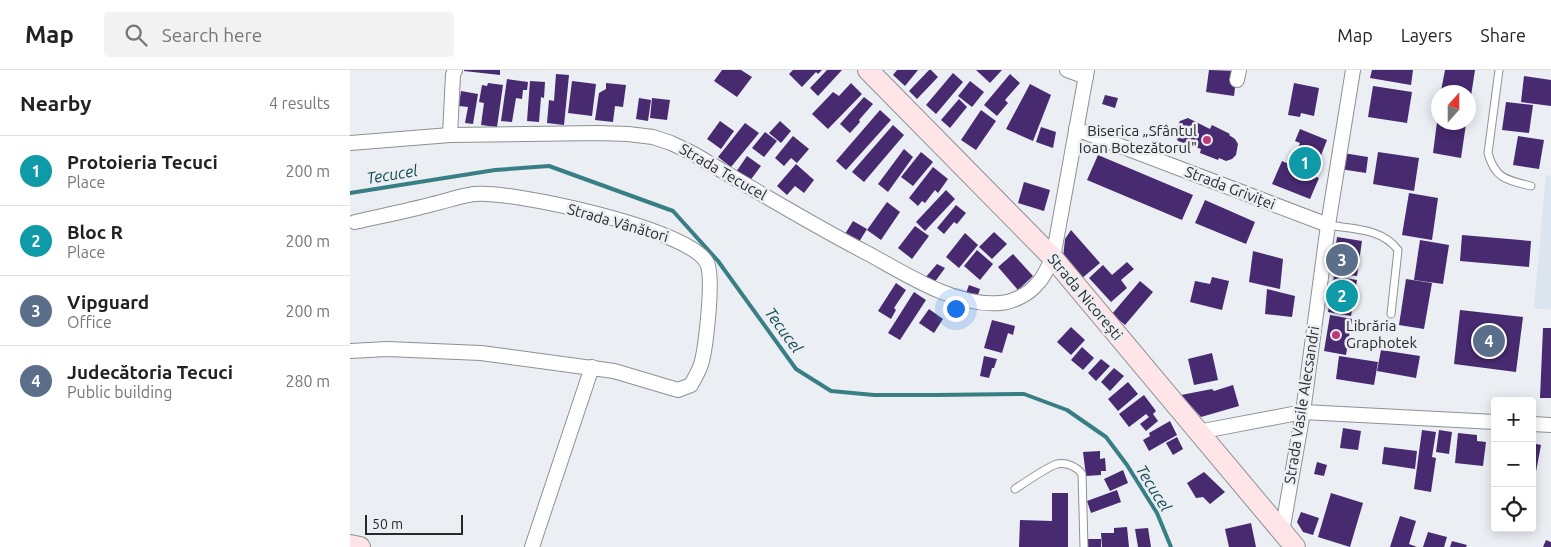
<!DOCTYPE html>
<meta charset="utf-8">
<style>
body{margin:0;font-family:Ubuntu,sans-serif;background:#f2f2f2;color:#222}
.controls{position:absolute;right:15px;bottom:15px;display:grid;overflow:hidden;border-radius:5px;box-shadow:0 2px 12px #0003}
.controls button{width:45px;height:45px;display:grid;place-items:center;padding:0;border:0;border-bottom:1px solid #e0e0e0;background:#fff;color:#222;font:25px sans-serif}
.compass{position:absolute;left:1081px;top:15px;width:45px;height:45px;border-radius:50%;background:#fff;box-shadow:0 2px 12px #0003;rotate:21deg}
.scale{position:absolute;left:15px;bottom:12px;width:98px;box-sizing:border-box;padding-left:5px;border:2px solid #28292b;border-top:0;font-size:14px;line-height:18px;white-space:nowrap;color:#28292b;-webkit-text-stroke:4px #ebeef3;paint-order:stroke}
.you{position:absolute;left:605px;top:238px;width:18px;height:18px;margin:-12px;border:4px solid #fff;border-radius:50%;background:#1a73e8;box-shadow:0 0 0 8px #1a73e833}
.badge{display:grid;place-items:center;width:32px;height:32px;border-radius:50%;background:#c03978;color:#fff;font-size:16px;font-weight:700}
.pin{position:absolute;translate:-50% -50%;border:2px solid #fff;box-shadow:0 1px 5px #0006}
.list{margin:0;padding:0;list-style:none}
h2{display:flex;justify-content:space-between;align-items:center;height:65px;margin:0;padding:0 20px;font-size:21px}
h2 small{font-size:16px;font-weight:400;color:#767676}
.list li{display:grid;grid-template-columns:32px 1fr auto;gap:15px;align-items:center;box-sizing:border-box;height:70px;padding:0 20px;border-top:1px solid #e0e0e0}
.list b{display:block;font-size:19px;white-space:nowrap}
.list p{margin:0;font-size:16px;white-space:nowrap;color:#767676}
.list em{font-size:16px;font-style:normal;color:#767676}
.icon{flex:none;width:28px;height:28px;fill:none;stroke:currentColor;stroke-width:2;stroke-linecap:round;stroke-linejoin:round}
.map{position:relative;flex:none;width:1201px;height:477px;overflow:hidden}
header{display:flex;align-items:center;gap:30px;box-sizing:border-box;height:70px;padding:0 25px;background:#fff;border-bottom:1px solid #e0e0e0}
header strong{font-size:24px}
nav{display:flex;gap:28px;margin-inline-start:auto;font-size:18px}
.search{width:350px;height:45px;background:#f2f2f2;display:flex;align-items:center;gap:12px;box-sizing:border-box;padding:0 18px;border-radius:5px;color:#767676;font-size:19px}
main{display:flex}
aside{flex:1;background:#fff}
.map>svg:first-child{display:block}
.built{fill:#dce4ef}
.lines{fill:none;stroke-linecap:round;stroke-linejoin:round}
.stream{stroke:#387e85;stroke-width:4}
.building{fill:#472a6f}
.service-casing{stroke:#8d9094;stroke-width:9}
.minor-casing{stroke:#8d9094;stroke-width:16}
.secondary-casing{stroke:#8d9094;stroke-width:22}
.service{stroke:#fff;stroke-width:7}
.minor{stroke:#fff;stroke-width:14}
.secondary{stroke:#ffe5e7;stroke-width:20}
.poi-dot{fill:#c03978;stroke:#ebeef3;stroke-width:2}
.labels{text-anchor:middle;stroke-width:5;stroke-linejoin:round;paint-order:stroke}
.poi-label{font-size:15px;fill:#28292b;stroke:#ebeef3;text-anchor:end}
.street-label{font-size:15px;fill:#28292b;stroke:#ebeef3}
.water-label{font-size:16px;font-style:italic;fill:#0e494f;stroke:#ebeef3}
</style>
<header>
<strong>Map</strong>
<div class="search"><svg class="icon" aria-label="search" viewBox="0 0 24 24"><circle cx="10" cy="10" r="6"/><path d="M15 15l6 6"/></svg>Search here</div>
<nav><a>Map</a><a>Layers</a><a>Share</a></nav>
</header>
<main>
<aside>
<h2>Nearby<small>4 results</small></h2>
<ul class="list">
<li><span class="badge" style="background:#0f9aa8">1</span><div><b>Protoieria Tecuci</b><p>Place</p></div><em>200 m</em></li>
<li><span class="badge" style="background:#0f9aa8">2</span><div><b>Bloc R</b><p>Place</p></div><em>200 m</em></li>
<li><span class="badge" style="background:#5c6f8a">3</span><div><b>Vipguard</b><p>Office</p></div><em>200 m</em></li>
<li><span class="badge" style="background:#5c6f8a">4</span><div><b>Judecătoria Tecuci</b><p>Public building</p></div><em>280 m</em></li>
</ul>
</aside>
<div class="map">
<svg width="1201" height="477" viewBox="0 0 1201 477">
<rect width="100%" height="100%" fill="#ebeef3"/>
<polygon class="built" points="1196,105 1201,106 1201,240 1184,238"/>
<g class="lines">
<polyline class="stream" points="0,123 145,100 199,96 323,141 368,191 446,299 481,321 524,325 585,325 674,324 717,340 756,367 777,395 807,443 821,477"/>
</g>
<g class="building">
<polygon points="114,0 150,0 150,5 114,1"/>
<polygon points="372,0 391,0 402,7 387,27 364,11"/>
<polygon points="443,0 472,0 468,4 466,2 452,17 439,4"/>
<polygon points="477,0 492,0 468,26 460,18"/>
<polygon points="547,0 568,0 555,16 543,5"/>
<polygon points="579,0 581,0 588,7 567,29 559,21"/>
<polygon points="626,0 652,0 640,13"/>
<polygon points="859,0 887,1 884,26 856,22"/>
<polygon points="1022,0 1063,0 1061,15 1020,8"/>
<polygon points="1095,0 1125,0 1121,26 1118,25 1118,22 1091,21"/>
<polygon points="603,3 613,12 586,44 576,35"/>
<polygon points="206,4 219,5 214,55 197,53 199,30 204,31"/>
<polygon points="660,4 670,13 655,30 658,33 647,46 634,35"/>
<polygon points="1174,6 1201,10 1201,36 1171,32"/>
<polygon points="157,9 178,12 177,20 173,20 172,29 166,28 162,52 151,51"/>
<polygon points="180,11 195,12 194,28 191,27 189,52 177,51"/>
<polygon points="222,11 246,14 242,46 218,43"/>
<polygon points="620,11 634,22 622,37 608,26"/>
<polygon points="138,13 153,15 147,57 131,55 134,33 129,32 132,15 137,16"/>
<polygon points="256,13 276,15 273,37 265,36 263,52 245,50 249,23 256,19"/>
<polygon points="501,13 512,24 478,59 462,44 483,22 489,26"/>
<polygon points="944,13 969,18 964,46 951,43 950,47 938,45"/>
<polygon points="680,14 701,25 683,71 656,59"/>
<polygon points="1023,16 1062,22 1057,53 1018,47"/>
<polygon points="111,21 128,24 123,54 115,53 118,37 109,36"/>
<polygon points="755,25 768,28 765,38 752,34"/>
<polygon points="514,27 523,34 509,50 510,52 500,63 490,54"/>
<polygon points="289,28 301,30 298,51 286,49"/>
<polygon points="302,28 320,30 317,50 300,48"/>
<polygon points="609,29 617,37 600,58 591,50"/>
<polygon points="1156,32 1183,35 1179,63 1152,60"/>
<polygon points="530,40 541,50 496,100 486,91"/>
<polygon points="631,40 646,51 626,80 611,70"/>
<polygon points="838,48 860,59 862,55 880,64 879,65 885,69 888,74 886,85 882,89 876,91 869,88 868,90 850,83 851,79 828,71 824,63 830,51"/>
<polygon points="370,51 384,61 371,79 357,69"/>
<polygon points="430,51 441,61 431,73 419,63"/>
<polygon points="1087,52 1116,54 1111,88 1083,83"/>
<polygon points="395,53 409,63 381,97 368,87"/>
<polygon points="543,55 554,65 514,112 502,102"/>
<polygon points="691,57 706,62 703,78 686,72"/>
<polygon points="950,59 977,70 963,106 969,108 960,129 922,114 932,91 941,95 950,73 945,71"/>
<polygon points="415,62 427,71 414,87 402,78"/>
<polygon points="443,66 459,79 447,93 441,88 434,96 425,88"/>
<polygon points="1168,66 1194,70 1189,99 1163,95"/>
<polygon points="554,79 563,87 538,122 528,114"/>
<polygon points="571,82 583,92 563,116 551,107"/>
<polygon points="1028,82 1069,88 1064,121 1023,114"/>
<polygon points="993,83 1018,87 1016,103 990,99"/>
<polygon points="748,85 843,125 832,150 737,110"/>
<polygon points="397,86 411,96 399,112 386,102"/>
<polygon points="446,94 464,110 454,123 445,116 437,125 427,116"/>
<polygon points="583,97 598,109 588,123 585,120 575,133 572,131 568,136 559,128"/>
<polygon points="674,112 700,120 694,141 668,133"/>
<polygon points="596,120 605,129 575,161 566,152"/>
<polygon points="1059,123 1088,128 1082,170 1052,165"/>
<polygon points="855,130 905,152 896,174 845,153"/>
<polygon points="537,132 550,142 531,170 517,160"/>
<polygon points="606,135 616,143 607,154 604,152 594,164 587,158"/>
<polygon points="503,151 517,159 509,172 495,164"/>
<polygon points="565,156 579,166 562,189 548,178"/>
<polygon points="721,160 750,193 731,209 713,188 715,169"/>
<polygon points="644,162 657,174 642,189 629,177"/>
<polygon points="615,163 628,175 609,198 596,187"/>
<polygon points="1112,165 1181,171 1179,197 1110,191"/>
<polygon points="987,167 1012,171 1007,206 982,203"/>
<polygon points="1070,170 1099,175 1093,214 1064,210"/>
<polygon points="627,180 643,194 630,210 614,196"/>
<polygon points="903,181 933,189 930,219 899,212"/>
<polygon points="663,184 683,206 668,220 648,197"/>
<polygon points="777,192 784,199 771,210 777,218 761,232 739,208 753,195 762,205"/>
<polygon points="587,194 595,198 584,213 575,208"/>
<polygon points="984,206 1007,210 1001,246 978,242"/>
<polygon points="862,207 879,211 872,240 840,232 845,211 860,214"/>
<polygon points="1056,209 1082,213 1074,259 1049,255"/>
<polygon points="790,211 803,222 775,255 762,244"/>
<polygon points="546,213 556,220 544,238 546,240 541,249 528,241"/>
<polygon points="619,215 630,219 627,228 616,223"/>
<polygon points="917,219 945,226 942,247 915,244"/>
<polygon points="564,222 576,230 550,270 538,263"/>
<polygon points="579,239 593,249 584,263 569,253"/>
<polygon points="1110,240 1173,247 1166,302 1104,294"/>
<polygon points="980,245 1002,249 996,285 974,281"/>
<polygon points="642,250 665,256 663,265 658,263 652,283 634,278"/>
<polygon points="721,257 735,270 721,285 707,272"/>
<polygon points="1193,258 1201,258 1201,328 1190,328"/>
<polygon points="732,277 744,288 733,300 721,290"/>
<polygon points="1031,280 1070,286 1066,308 1027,301"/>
<polygon points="862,283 868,310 844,315 838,289"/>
<polygon points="634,286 647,289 644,298 642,298 639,308 630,306"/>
<polygon points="989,286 1028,292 1024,315 986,309"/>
<polygon points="751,289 760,296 746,311 738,303"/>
<polygon points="764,298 774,306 760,321 751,312"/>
<polygon points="778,312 788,324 768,341 758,329"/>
<polygon points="883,315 889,336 851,347 831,325 862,319 864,321"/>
<polygon points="794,325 806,341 803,344 808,351 796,361 790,354 799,347 796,344 779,357 769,344"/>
<polygon points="820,351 827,365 799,381 793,370 800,366 799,363"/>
<polygon points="993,358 1011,361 1008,380 990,378"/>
<polygon points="1072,360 1086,362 1082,387 1086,388 1081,422 1064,419"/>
<polygon points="1089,360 1102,362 1099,384 1086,382"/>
<polygon points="1108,363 1127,365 1127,371 1136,372 1133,396 1105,393"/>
<polygon points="827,367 833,379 823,385 816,373"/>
<polygon points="1182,373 1191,375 1185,407 1182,406"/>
<polygon points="1034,377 1067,381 1065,399 1032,394"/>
<polygon points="750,381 750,389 755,388 756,401 751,401 751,405 736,406 733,382"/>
<polygon points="967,392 977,395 974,406 964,404"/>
<polygon points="773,400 778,413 760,421 754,409"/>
<polygon points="854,402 875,422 860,434 853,427 846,428 837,413"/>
<polygon points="767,420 771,432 741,443 737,431"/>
<polygon points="702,423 718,423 718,477 669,477 670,450 702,451"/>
<polygon points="981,423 1013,433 1000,477 968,467"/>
<polygon points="951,442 969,448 963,465 953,462 947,452"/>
<polygon points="1050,446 1066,451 1059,474 1067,477 1040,477"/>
<polygon points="901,453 906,477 879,477 875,459"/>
<polygon points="777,457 779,477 752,477 751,463 764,463 764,458"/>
<polygon points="798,458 801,477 788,477 785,459"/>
<polygon points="1078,462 1097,467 1094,477 1073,477"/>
<rect x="738" y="469" width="13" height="8"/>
<polygon points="1196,470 1201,472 1201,477 1193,477"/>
<polygon points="1102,471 1117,475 1116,477 1100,477"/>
</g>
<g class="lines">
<defs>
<g id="service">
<path d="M1149,0l-11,83c7,26 19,27 43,33"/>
<path d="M978,155c24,4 54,3 70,25l-7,64"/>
<path d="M665,419c9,-6 34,-23 42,-25 10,-2 20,3 25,10l2,73"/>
</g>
<g id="minor">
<polyline points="717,0 736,7"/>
<polyline points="887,10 889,0"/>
<polyline points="726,59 978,155"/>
<polyline points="100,65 103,5 105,0"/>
<path d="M0,73l100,-8 148,-2 30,1 25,3 18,6 21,10c58,34 115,69 175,100 39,21 88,54 133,50 13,-1 29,-9 37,-19 7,-6 11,-18 16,-26l34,-188"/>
<path d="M0,281l37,-2 94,4 133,18 64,19 13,-5c4,-8 9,-15 11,-24 4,-17 12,-84 5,-98 -17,-34 -195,-73 -233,-69 -14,2 -28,7 -41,10 -26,7 -52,12 -78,18"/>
<polyline points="1182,354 1201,355"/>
<polyline points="848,362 953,342 1145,352"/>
<polyline points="932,462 953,342 978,155 1003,0"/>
<polyline points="182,477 242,297"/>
</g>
<g id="secondary">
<polyline points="518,0 703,188 945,477"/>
<polyline points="0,475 10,477"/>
</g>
</defs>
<use href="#service" class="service-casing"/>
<use href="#minor" class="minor-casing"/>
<use href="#secondary" class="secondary-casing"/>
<use href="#service" class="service"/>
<use href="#minor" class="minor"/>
<use href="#secondary" class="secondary"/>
</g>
<g class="poi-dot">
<circle cx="857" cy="70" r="5"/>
<circle cx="986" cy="265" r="5"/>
</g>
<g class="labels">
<g class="poi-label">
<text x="847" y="66">Biserica „Sfântul<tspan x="847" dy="17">Ioan Botezătorul"</tspan></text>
<text x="996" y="261" text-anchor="start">Librăria<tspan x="996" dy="17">Graphotek</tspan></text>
</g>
<g class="street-label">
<text transform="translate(373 102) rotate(30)" y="5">Strada Tecucel</text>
<text transform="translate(880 118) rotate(21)" y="5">Strada Griviței</text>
<text transform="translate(268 153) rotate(16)" y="5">Strada Vânători</text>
<text transform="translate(735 227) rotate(50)" y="5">Strada Nicorești</text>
<text transform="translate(952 335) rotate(-81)" y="5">Strada Vasile Alecsandri</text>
</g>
<g class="water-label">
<text transform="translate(42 104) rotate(-9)" y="6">Tecucel</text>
<text transform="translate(434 260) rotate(54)" y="6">Tecucel</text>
<text transform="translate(804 418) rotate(58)" y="6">Tecucel</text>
</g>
</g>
</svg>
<div class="controls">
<button>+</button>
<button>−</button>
<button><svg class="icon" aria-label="locate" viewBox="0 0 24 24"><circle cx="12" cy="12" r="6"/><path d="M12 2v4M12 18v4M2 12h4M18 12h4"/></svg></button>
</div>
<svg class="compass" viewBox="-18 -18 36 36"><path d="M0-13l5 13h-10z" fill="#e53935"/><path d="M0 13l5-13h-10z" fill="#767676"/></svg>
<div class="scale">50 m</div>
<div class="you"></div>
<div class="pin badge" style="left:955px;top:93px;background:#0f9aa8">1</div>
<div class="pin badge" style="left:992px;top:226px;background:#0f9aa8">2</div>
<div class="pin badge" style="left:992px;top:190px;background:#5c6f8a">3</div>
<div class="pin badge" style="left:1139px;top:271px;background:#5c6f8a">4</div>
</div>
</main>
